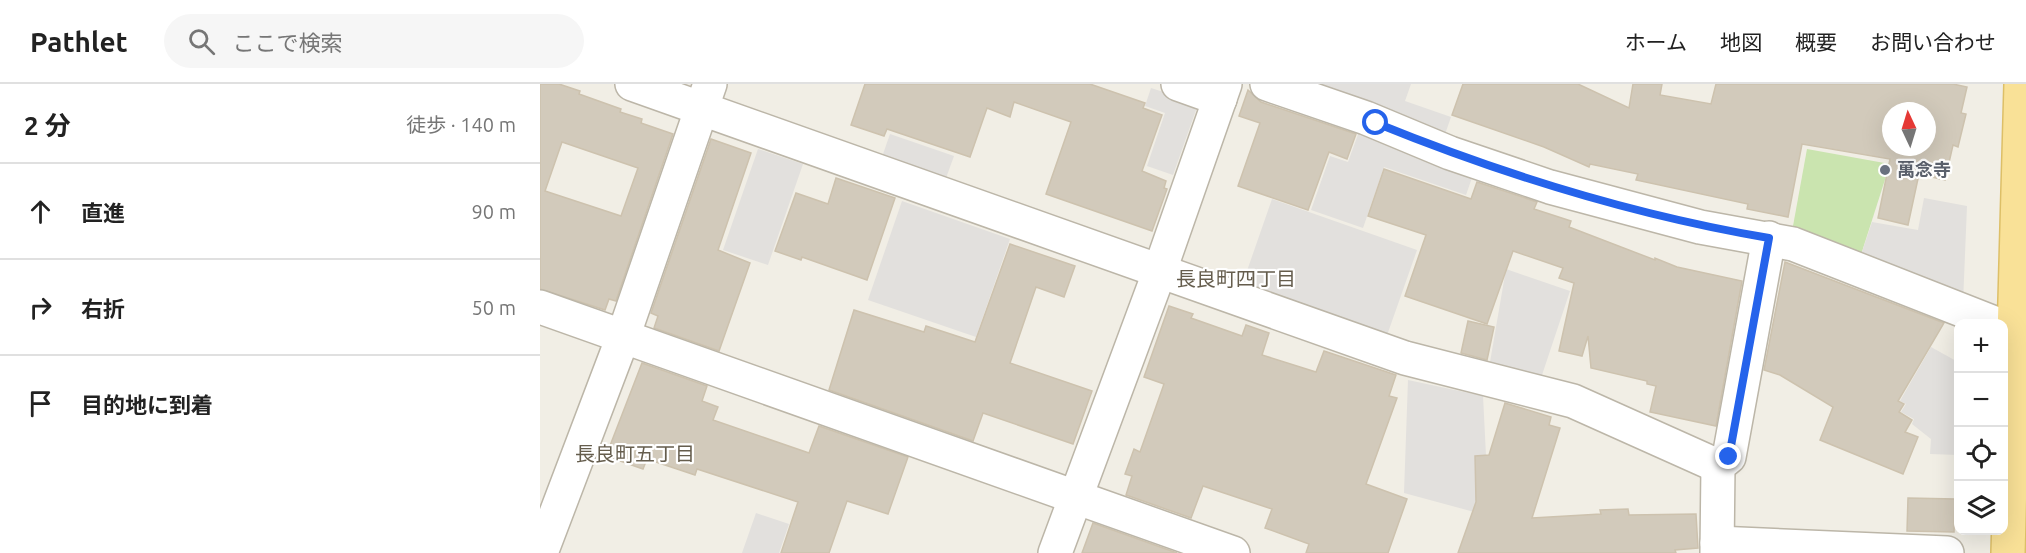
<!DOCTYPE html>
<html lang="ja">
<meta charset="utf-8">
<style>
body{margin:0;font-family:Ubuntu,"Noto Sans JP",sans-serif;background:#f6f6f6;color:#222}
.controls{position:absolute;right:18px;bottom:18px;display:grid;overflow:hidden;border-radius:12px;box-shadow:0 6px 24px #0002}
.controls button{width:54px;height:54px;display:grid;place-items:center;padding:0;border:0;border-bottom:2px solid #e0e0e0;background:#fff;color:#222;font:30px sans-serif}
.compass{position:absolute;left:1342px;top:18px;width:54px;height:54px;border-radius:50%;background:#fff;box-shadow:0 6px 24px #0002;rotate:356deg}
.stop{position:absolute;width:18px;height:18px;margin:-14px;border:4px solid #2563eb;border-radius:50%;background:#fff}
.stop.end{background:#2563eb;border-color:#fff;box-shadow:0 2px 6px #0008}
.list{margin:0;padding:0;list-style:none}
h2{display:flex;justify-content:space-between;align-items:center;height:78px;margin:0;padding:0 24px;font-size:26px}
h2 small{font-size:20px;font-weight:400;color:#767676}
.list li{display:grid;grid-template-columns:39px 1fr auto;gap:18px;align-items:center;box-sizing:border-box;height:96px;padding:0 24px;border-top:2px solid #e0e0e0}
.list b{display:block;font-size:22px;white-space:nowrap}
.list em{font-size:20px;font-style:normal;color:#767676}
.icon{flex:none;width:33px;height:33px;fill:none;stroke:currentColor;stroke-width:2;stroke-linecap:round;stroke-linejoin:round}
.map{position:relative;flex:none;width:1486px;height:469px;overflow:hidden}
header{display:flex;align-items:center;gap:36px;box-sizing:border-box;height:84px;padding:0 30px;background:#fff;border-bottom:2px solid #e0e0e0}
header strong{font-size:28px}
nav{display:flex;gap:33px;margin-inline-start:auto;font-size:21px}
.search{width:420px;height:54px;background:#f6f6f6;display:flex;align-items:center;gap:15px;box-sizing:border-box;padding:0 21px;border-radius:33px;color:#767676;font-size:22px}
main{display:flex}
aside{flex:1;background:#fff}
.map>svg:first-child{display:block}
.green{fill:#cae4af}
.parking{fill:#e2e0dd}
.building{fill:#d2cabb;stroke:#cdc2ae;stroke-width:1.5;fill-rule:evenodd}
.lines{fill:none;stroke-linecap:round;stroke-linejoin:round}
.minor-casing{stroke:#bcb6a8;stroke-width:36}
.major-casing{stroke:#ddbf67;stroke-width:36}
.minor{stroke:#fff;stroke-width:33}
.major{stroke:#f9e197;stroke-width:33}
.route{stroke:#2563eb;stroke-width:8}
.worship-dot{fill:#6b7280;stroke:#fff;stroke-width:2}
.labels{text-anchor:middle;stroke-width:4.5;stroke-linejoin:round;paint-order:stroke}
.worship-label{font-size:18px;font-weight:bold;fill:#5b616d;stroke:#fff;text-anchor:start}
.neighbourhood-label{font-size:20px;fill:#655d4d;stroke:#fff}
</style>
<header>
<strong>Pathlet</strong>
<div class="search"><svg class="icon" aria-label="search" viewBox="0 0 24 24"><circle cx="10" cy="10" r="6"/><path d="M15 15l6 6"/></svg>ここで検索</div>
<nav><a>ホーム</a><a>地図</a><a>概要</a><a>お問い合わせ</a></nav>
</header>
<main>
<aside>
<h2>2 分<small>徒歩 · 140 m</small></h2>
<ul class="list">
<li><svg class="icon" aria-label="ahead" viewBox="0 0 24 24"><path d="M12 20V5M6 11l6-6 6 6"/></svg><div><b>直進</b></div><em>90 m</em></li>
<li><svg class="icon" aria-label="right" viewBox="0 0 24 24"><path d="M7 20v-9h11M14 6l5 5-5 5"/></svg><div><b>右折</b></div><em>50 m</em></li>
<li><svg class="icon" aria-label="arrive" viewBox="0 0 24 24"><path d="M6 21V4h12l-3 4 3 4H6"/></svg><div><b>目的地に到着</b></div></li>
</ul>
</aside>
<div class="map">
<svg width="1486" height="469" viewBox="0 0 1486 469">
<rect width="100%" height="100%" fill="#f1eee5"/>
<polygon class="green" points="1267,65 1350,80 1318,180 1251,153"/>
<g class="parking">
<polygon points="752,0 871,0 865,17 911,33 902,59"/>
<polygon points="611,4 648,16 656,26 633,91 607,82 625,29 605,22"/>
<polygon points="820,45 935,85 926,111 844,83 823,144 771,126 790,72 808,78"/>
<polygon points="350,50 414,72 406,94 342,73"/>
<polygon points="218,65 263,80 228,181 183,166"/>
<polygon points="1384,114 1427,122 1423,219 1318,180 1332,138 1378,146"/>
<polygon points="732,115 877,166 845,257 700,207"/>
<polygon points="362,117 470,155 436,253 328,216"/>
<polygon points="966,185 1030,207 1000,297 949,284"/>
<polygon points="1391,263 1418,278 1418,371 1390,370 1391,355 1372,340 1374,335 1361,328 1366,320 1360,317"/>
<polygon points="868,296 943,312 949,432 864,409"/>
<polygon points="216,429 249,440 239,469 202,469"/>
</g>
<g class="building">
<path d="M0,0h19l21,7 -1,3 42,15 -1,3 22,7 -1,4 32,11 -57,167 -7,-2 -4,11 -65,-21zM22,58l76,26 -17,48 -76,-25z"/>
<polygon points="325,0 550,0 605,19 603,24 622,31 602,87 626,97 624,104 627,105 612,147 506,110 531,38 474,18 470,33 447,24 430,73 347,45 344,52 311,41"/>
<path d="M923,0h115l51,24 4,-24h29l-2,11 51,9 5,-20h237l14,3 -6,26 5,1 -8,33 -5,-2 -8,35 -26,-6 -11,51 -30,-7 12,-59 -88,-15 -14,73 -41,-8 1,-5 -112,-24 2,-6 -48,-10 -1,3 -45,-20 -92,-32zM1351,27h36v36h-36z"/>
<polygon points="708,6 721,18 816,50 807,75 789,68 768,126 698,102 720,39 699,32"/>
<polygon points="171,55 211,69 178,166 210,179 179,267 114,244 118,232 111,229"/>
<polygon points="844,85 931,115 937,98 997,118 994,125 1031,137 1029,143 1115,176 1115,174 1137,183 1202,197 1176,342 1110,328 1116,302 1107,300 1107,297 1051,284 1048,252 1042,272 1019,267 1034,199 1019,194 1023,184 973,167 947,240 865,212 886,151 828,132"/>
<polygon points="296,94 355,114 327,196 262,173 261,176 235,167 256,109 288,120"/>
<polygon points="470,160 535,182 524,213 496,203 470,279 552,307 533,360 443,329 433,357 289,306 314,226 384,248 386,242 435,258"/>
<polygon points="1245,178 1404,239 1358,317 1364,320 1359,328 1372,336 1365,348 1378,353 1363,390 1280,356 1293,323 1240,291 1224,286"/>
<polygon points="629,222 653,230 651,234 702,252 706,241 729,249 722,271 776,288 784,267 856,291 849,312 857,314 826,400 867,415 848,469 766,469 769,460 725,444 732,425 663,402 651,434 586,411 592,392 585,390 594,365 600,368 624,300 604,293"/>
<polygon points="928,237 954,243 947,276 921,269"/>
<polygon points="102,279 167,302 162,317 178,323 173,336 269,369 279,342 368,373 348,430 307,417 289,469 241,469 258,418 157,385 155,391 107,375 103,385 66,372"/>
<polygon points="965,319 1011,333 1009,341 1020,344 992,434 1061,430 1060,426 1088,425 1089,431 1156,430 1158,464 1135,466 1136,469 918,469 936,418 935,372 949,371"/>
<polygon points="1368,414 1415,415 1414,448 1367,447"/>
<polygon points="553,439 637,469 542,469"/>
</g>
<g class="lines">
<defs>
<g id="minor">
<polyline points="92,0 865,274 1033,317 1178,382"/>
<polyline points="638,0 680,15"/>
<polyline points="727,0 826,34 910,69 1010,103 1160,143 1253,160 1457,240"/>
<polyline points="0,223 693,469"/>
<polyline points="1177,459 1407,469"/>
<polyline points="1,469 83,253 170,0"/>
<polyline points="515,469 619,189 685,0"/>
<polyline points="1177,469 1178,382 1189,373 1229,154"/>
</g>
<polyline id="major" points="1468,469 1481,0"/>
</defs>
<use href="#minor" class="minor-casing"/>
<use href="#major" class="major-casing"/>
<use href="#minor" class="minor"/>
<use href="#major" class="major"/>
</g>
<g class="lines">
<path class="route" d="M836,39c128,52 257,92 393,115l-40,219"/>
</g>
<circle class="worship-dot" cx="1345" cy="86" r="6"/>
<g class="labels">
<g class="worship-label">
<text x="1357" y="92">萬念寺</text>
</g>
<g class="neighbourhood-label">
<text x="696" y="202">長良町四丁目</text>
<text x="95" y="377">長良町五丁目</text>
</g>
</g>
</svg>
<div class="controls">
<button>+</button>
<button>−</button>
<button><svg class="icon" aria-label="locate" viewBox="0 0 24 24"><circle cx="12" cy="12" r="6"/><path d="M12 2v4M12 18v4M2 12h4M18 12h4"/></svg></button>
<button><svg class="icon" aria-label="layers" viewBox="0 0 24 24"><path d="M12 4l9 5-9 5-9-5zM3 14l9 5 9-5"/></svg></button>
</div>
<svg class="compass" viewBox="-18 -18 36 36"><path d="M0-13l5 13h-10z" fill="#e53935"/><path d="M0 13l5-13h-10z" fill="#767676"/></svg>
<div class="stop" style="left:836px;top:39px"></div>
<div class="stop end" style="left:1189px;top:373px"></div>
</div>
</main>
